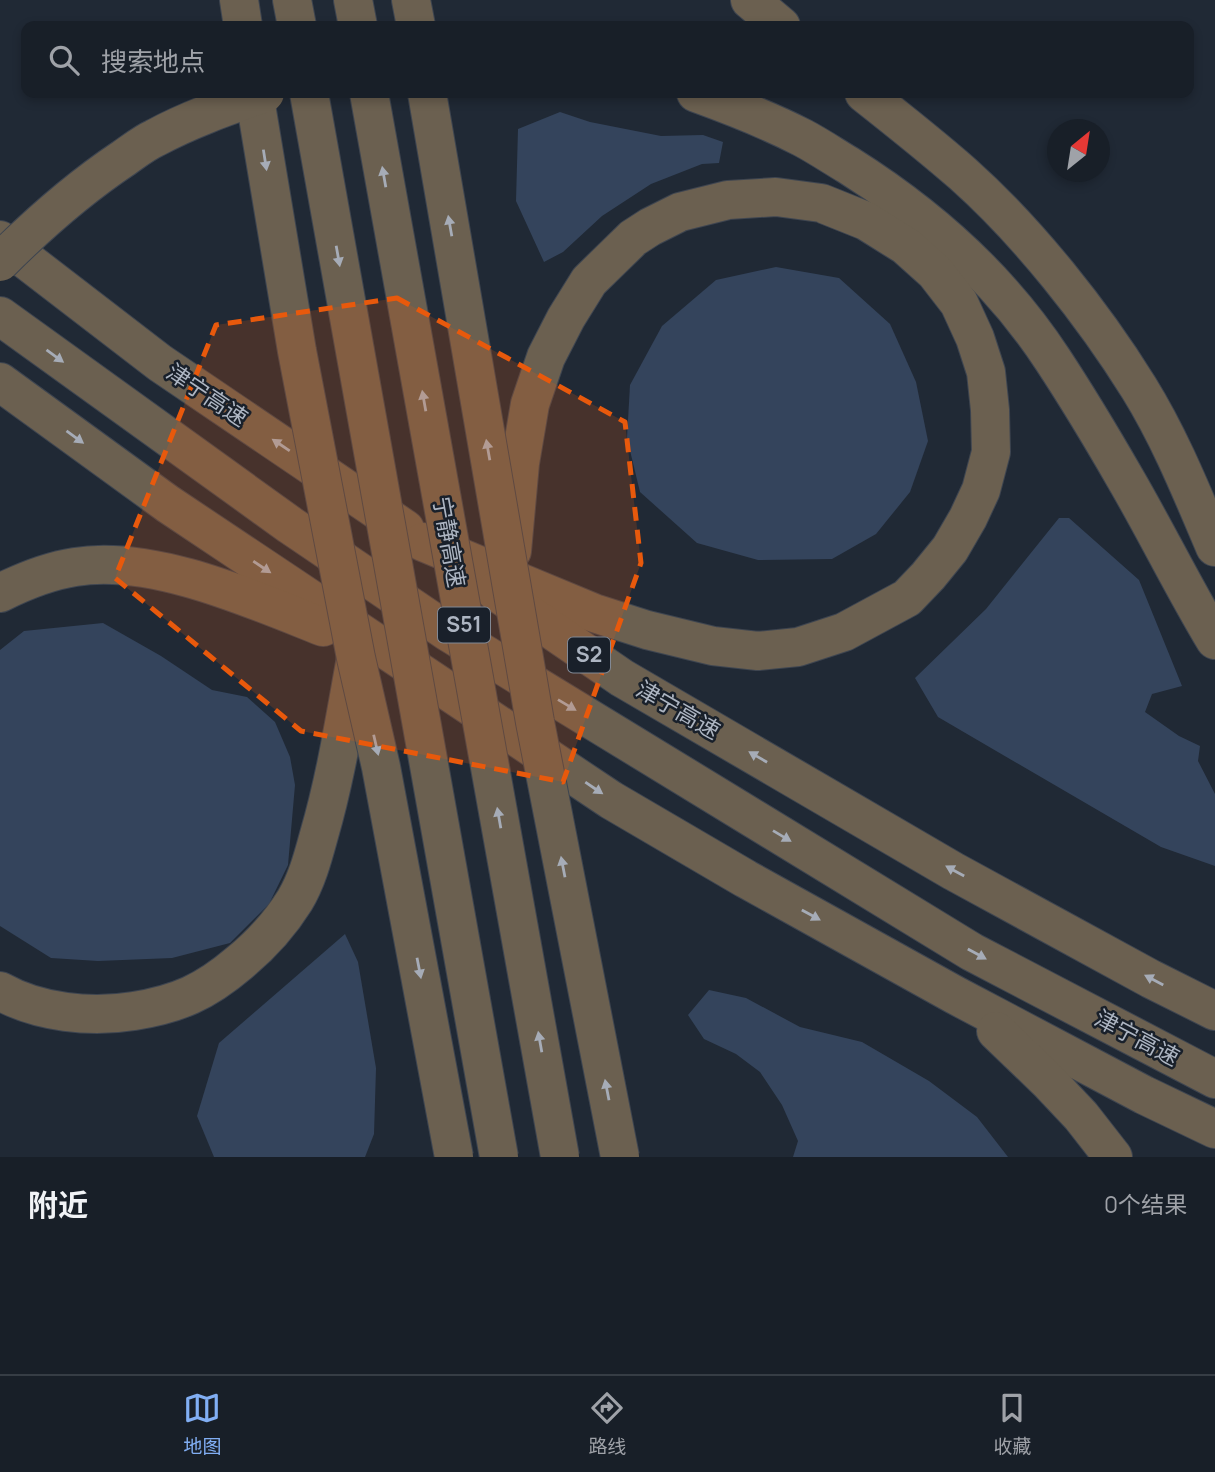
<!DOCTYPE html>
<html lang="zh">
<meta charset="utf-8">
<style>
body{margin:0;font-family:Manrope,"Noto Sans SC",sans-serif;background:#212730;color:#f1f3f6}
.compass{position:absolute;left:1047px;top:119px;width:63px;height:63px;border-radius:50%;background:#181f28;box-shadow:0 4px 10px #0003;rotate:30deg}
.list{margin:0;padding:0;list-style:none}
h2{display:flex;justify-content:space-between;align-items:center;height:91px;margin:0;padding:0 28px;font-size:30px}
h2 small{font-size:23px;font-weight:400;color:#9fa2a8}
.icon{flex:none;width:38px;height:38px;fill:none;stroke:currentColor;stroke-width:2;stroke-linecap:round;stroke-linejoin:round}
.map{position:relative;flex:none;width:1215px;height:1157px;overflow:hidden}
.search{position:absolute;background:#181f28;box-shadow:0 4px 10px #0003;left:21px;right:21px;top:21px;height:77px;display:flex;align-items:center;gap:18px;box-sizing:border-box;padding:0 24px;border-radius:14px;color:#9fa2a8;font-size:26px}
.sheet{height:217px;background:#181f28}
nav{display:flex;justify-content:space-around;align-items:center;box-sizing:border-box;height:98px;border-top:2px solid #363d45;background:#181f28;font-size:19px;color:#9fa2a8}
nav a{display:grid;justify-items:center;gap:4px}
nav .on{color:#81aef3}
.map>svg:first-child{display:block}
.water{fill:#34445c}
.lines{fill:none;stroke-linecap:round;stroke-linejoin:round}
.motorway-casing{stroke:#3e4550;stroke-width:40}
.motorway{stroke:#6b6050;stroke-width:38}
.motorway-bridge-casing{stroke:#3e4550;stroke-width:40;stroke-linecap:butt}
.motorway-bridge{stroke:#6b6050;stroke-width:38}
.oneway{fill:#a6acb7}
.marked{fill:#e8590c;fill-opacity:0.2;stroke:#e8590c;stroke-width:5;stroke-dasharray:14 9;stroke-linejoin:round}
.labels{text-anchor:middle;stroke-width:5;stroke-linejoin:round;paint-order:stroke}
.shield{fill:#19202a;stroke:#818894;stroke-width:2}
.shield-label{font-size:21px;font-weight:bold;fill:#adb5c2}
.street-label{font-size:23px;fill:#adb5c2;stroke:#19202a}
</style>
<div class="map">
<svg width="1215" height="1157" viewBox="0 0 1215 1157">
<rect width="100%" height="100%" fill="#202935"/>
<g class="water">
<polygon points="560,112 590,122 661,136 703,135 723,142 719,163 702,164 651,184 602,216 563,252 544,262 516,201 518,129"/>
<polygon points="776,267 839,278 890,324 916,382 928,441 910,492 876,534 832,559 758,560 697,543 640,492 627,438 630,385 662,326 716,280"/>
<polygon points="1059,518 1069,518 1139,580 1182,686 1152,694 1145,712 1179,736 1200,746 1198,761 1215,794 1215,866 1161,847 938,717 915,678 986,609"/>
<polygon points="103,623 161,656 212,690 247,697 275,722 290,757 295,785 288,865 269,904 230,943 172,958 98,961 51,958 0,926 0,650 24,631"/>
<polygon points="345,934 358,962 376,1068 374,1134 365,1157 214,1157 197,1116 219,1043"/>
<polygon points="709,990 746,998 800,1027 862,1042 929,1081 977,1117 1008,1157 793,1157 798,1141 782,1105 760,1072 736,1054 704,1039 688,1015"/>
</g>
<g class="lines">
<defs>
<g id="motorway">
<polyline points="239,0 243,26"/>
<polyline points="292,0 297,26"/>
<polyline points="353,0 358,26"/>
<polyline points="411,0 416,26"/>
<polyline points="750,0 781,26"/>
<path d="M696,93c36,13 72,27 107,45 15,8 30,18 45,27 81,51 153,115 205,195 25,38 49,78 72,118 31,53 58,109 90,162"/>
<path d="M864,93c33,26 67,53 99,81 65,58 130,140 176,214 31,50 53,105 76,159"/>
<polyline points="0,240 160,363 405,529"/>
<polyline points="0,316 290,525 448,632 972,952 1215,1079"/>
<polyline points="0,382 168,504 611,800 746,879 955,995 1144,1095 1215,1129"/>
<polyline points="423,542 594,613 647,630 713,646 758,651 798,647 844,632 907,598 928,576 950,549 968,518 981,490 991,452 990,410 986,372 975,338 959,303 935,272 906,246 866,221 821,203 776,197 728,200 680,212 650,227 633,238 589,281 566,318 546,357 530,404 520,463 512,551"/>
<polyline points="495,591 622,678 953,871 1151,979 1215,1011"/>
<path d="M0,593c24,-12 49,-22 75,-26 77,-13 177,32 248,60"/>
<path d="M0,991c39,22 91,27 134,20 44,-7 71,-19 105,-48 22,-18 41,-39 56,-63 12,-20 18,-43 24,-65 17,-58 26,-118 37,-177"/>
<polyline points="996,1031 1048,1081 1081,1116 1113,1157"/>
</g>
</defs>
<use href="#motorway" class="motorway-casing"/>
<use href="#motorway" class="motorway"/>
<defs>
<g id="motorway-bridge">
<polyline points="254,93 297,351 356,658 381,767 454,1157"/>
<polyline points="309,93 499,1157"/>
<polyline points="369,93 560,1157"/>
<polyline points="427,93 535,722 620,1157"/>
<path d="M0,262c38,-38 79,-74 124,-104 10,-7 20,-15 31,-20 35,-19 73,-32 110,-45"/>
</g>
</defs>
<use href="#motorway-bridge" class="motorway-bridge-casing"/>
<use href="#motorway-bridge" class="motorway-bridge"/>
</g>
<defs><path id="oneway-solid" d="M-6-.8H1V-3.2L6.5 0L1 3.2V.8H-6Z" transform="scale(1.75)"/></defs>
<g class="oneway">
<use href="#oneway-solid" transform="translate(265 160) rotate(81)"/>
<use href="#oneway-solid" transform="translate(384 177) rotate(-100)"/>
<use href="#oneway-solid" transform="translate(450 226) rotate(-100)"/>
<use href="#oneway-solid" transform="translate(338 256) rotate(80)"/>
<use href="#oneway-solid" transform="translate(55 356) rotate(36)"/>
<use href="#oneway-solid" transform="translate(424 401) rotate(-100)"/>
<use href="#oneway-solid" transform="translate(75 437) rotate(36)"/>
<use href="#oneway-solid" transform="translate(281 445) rotate(-146)"/>
<use href="#oneway-solid" transform="translate(488 450) rotate(-100)"/>
<use href="#oneway-solid" transform="translate(262 567) rotate(34)"/>
<use href="#oneway-solid" transform="translate(567 705) rotate(31)"/>
<use href="#oneway-solid" transform="translate(376 745) rotate(77)"/>
<use href="#oneway-solid" transform="translate(758 757) rotate(-150)"/>
<use href="#oneway-solid" transform="translate(594 788) rotate(34)"/>
<use href="#oneway-solid" transform="translate(499 818) rotate(-100)"/>
<use href="#oneway-solid" transform="translate(782 836) rotate(31)"/>
<use href="#oneway-solid" transform="translate(563 867) rotate(-101)"/>
<use href="#oneway-solid" transform="translate(955 871) rotate(-151)"/>
<use href="#oneway-solid" transform="translate(811 915) rotate(29)"/>
<use href="#oneway-solid" transform="translate(977 954) rotate(29)"/>
<use href="#oneway-solid" transform="translate(419 968) rotate(79)"/>
<use href="#oneway-solid" transform="translate(1154 980) rotate(-152)"/>
<use href="#oneway-solid" transform="translate(540 1042) rotate(-100)"/>
<use href="#oneway-solid" transform="translate(607 1090) rotate(-101)"/>
</g>
<path class="marked" d="M397,298l228,124 16,141 -78,219 -262,-51 -186,-153 101,-253z"/>
<g class="labels">
<g class="shield">
<rect x="438" y="607.5" width="52" height="35" rx="5"/>
<rect x="568" y="637.5" width="42" height="35" rx="5"/>
</g>
<g class="shield-label">
<text x="464" y="632">S51</text>
<text x="589" y="662">S2</text>
</g>
<g class="street-label">
<text transform="translate(207 395) rotate(34)" y="8">津宁高速</text>
<text transform="translate(449 542) rotate(80)" y="8">宁静高速</text>
<text transform="translate(678 710) rotate(30)" y="8">津宁高速</text>
<text transform="translate(1137 1038) rotate(28)" y="8">津宁高速</text>
</g>
</g>
</svg>
<svg class="compass" viewBox="-18 -18 36 36"><path d="M0-13l5 13h-10z" fill="#e53935"/><path d="M0 13l5-13h-10z" fill="#9fa2a8"/></svg>
<div class="search"><svg class="icon" aria-label="search" viewBox="0 0 24 24"><circle cx="10" cy="10" r="6"/><path d="M15 15l6 6"/></svg>搜索地点</div>
</div>
<section class="sheet">
<h2>附近<small>0个结果</small></h2>
<ul class="list">
</ul>
</section>
<nav>
<a class="on"><svg class="icon" aria-label="map" viewBox="0 0 24 24"><path d="M3 6l6-2 6 2 6-2v14l-6 2-6-2-6 2zM9 4v14M15 6v14"/></svg>地图</a>
<a><svg class="icon" aria-label="directions" viewBox="0 0 24 24"><path d="M12 3l9 9-9 9-9-9zM9 14v-3h6M13 9l2 2-2 2"/></svg>路线</a>
<a><svg class="icon" aria-label="saved" viewBox="0 0 24 24"><path d="M7 4h10v16l-5-4-5 4z"/></svg>收藏</a>
</nav>
